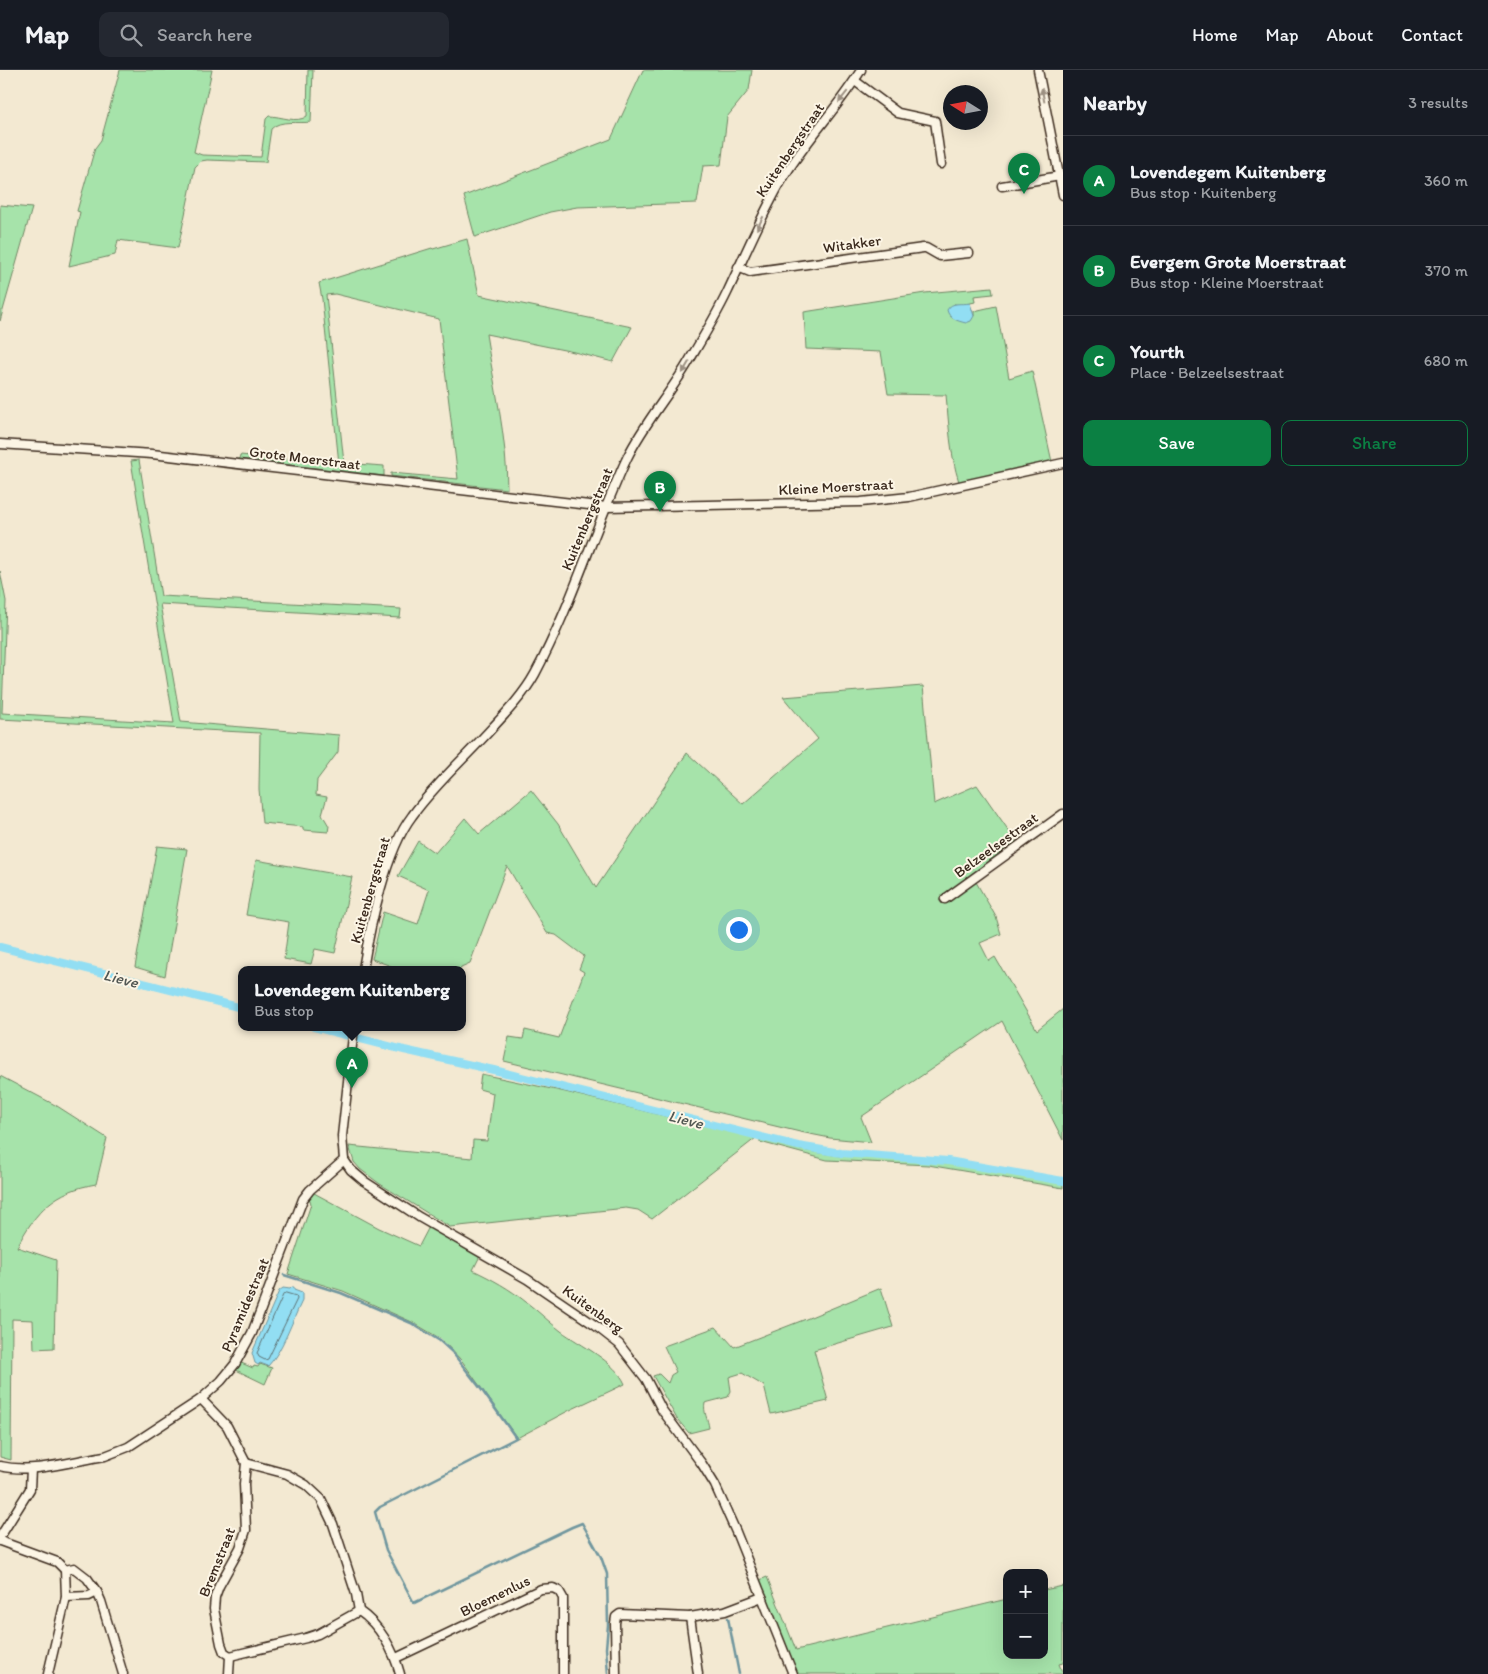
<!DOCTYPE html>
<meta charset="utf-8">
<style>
body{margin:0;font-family:Itim,sans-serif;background:#242831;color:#f1f3f6}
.controls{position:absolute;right:15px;bottom:15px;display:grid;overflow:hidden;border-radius:10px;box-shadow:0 5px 20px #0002}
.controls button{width:45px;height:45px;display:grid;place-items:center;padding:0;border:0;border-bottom:1px solid #363941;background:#171b24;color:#f1f3f6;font:25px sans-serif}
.compass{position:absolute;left:943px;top:15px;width:45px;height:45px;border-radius:50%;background:#171b24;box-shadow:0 5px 20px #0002;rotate:281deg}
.you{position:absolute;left:738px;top:859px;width:18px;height:18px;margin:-12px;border:4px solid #fff;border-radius:50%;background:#1a73e8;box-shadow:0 0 0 8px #1a73e833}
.badge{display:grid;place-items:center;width:32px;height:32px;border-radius:50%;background:#0b8043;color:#fff;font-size:16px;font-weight:700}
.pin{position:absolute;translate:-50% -41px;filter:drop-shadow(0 1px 2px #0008)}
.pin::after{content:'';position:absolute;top:26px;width:18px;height:15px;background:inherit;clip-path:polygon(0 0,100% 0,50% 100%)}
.popup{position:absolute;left:238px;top:896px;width:228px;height:65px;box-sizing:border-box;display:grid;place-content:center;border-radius:10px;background:#171b24;filter:drop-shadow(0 1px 4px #0005);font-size:16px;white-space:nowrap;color:#9ea1a6}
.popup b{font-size:19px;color:#f1f3f6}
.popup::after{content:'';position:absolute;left:50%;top:100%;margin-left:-10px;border:10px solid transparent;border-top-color:#171b24}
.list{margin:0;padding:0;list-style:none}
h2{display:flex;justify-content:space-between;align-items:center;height:65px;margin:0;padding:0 20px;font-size:21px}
h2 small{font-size:16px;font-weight:400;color:#9ea1a6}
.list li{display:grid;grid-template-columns:32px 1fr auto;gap:15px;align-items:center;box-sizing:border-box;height:90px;padding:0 20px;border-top:1px solid #363941}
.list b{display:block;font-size:19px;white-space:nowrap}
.list p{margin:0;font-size:16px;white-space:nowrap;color:#9ea1a6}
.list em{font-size:16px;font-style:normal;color:#9ea1a6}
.actions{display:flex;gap:10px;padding:15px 20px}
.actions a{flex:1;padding:11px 0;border:1px solid #0b8043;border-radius:10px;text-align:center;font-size:18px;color:#0b8043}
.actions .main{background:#0b8043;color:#fff}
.icon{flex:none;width:28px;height:28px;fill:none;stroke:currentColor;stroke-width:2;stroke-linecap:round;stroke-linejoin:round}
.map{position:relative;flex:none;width:1063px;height:1604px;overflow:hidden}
header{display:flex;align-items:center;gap:30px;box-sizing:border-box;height:70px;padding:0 25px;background:#171b24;border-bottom:1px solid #363941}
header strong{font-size:24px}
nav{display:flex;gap:28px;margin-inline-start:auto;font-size:18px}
.search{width:350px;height:45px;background:#242831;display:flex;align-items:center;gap:12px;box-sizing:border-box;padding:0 18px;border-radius:10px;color:#9ea1a6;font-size:19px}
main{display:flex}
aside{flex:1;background:#171b24}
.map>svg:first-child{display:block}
.green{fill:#a6e3aa;stroke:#708664}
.water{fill:#92def3;stroke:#6f969e}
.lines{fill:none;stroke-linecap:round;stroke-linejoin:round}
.shore{stroke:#5e7273;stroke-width:1}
.stream{stroke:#6f969e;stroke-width:2.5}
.canal{stroke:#92def3;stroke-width:8}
.minor-casing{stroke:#3b2a1e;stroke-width:11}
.minor{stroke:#fcf5e5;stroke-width:8}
.oneway{fill:#9c9082}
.labels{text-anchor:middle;stroke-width:4;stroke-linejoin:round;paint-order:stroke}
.street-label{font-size:15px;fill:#3b2a1e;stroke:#fcf5e5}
.water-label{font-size:16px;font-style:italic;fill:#515753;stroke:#fcf5e5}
</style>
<header>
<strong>Map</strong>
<div class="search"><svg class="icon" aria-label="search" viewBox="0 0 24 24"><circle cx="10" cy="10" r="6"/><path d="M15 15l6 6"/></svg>Search here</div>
<nav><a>Home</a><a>Map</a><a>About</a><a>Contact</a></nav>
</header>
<main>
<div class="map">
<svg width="1063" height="1604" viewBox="0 0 1063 1604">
<rect width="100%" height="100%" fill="#f3e9d2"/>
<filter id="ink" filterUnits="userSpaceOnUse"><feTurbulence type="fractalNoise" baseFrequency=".02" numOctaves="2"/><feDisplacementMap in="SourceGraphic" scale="10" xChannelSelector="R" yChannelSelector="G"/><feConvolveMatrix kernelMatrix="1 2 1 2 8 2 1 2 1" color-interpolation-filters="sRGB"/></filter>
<g filter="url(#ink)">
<g class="green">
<path d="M120,0h92l-18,82 8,3 59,2 5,-38 3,-3c12,0 28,8 38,0l1,-46h5l-2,52c-12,2 -31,-3 -40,7l-5,33 -59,-2 -6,1 -6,6 -17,81 -60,-8 -3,15 -46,11 11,-54 -3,-1 18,-63 6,-8z"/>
<polygon points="643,0 752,0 749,20 727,47 721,95 703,96 697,133 577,137 550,142 475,167 464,126 611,69"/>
<polygon points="0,135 32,138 0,251"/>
<path d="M467,169l12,56 153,32 -19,35 -39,-10 -88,-18c8,52 21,103 21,155l-116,-13v-3l67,6 -19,-160 -104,-25 -9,1 18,168 40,3v10l-145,-17 1,-4 99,9 -17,-165 -3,-16 113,-35 1,1z"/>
<path d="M992,217l1,7 -19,2 1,6 -13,3 -8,-1 20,12v-5l22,-5 13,72 23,-7 20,91 -30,6 -63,14c-9,-28 -10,-58 -13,-87l-58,-1 -7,-42 -75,-3 -2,-37 121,-19z"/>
<polygon points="139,390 161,526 401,539 400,548 160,534 181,652 339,665 338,682 317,710 316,725 327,727 322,744 329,756 328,762 303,760 303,757 262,753 259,719 260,663 0,649 0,501 6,531 2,643 174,653 131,391"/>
<polygon points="923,616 934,734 977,715 1018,774 939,830 942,834 976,812 996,847 1001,864 980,873 989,891 995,887 1037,960 1063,939 1063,1070 1002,951 861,1047 871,1072 830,1068 800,1062 504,991 509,967 523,969 525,960 559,968 584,902 579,899 584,886 556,865 547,863 507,796 470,893 461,897 460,899 399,899 372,889 383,842 418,854 429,820 398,806 418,771 435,783 465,748 479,764 531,720 558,754 596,818 687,683 743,734 818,669 783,627"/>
<polygon points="157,776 187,779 165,906 135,897"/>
<polygon points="256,790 352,807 335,883 315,879 311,894 284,889 289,852 246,845"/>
<polygon points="481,1004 561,1021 756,1068 652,1149 638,1140 626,1138 450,1157 380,1114 360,1099 354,1092 349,1076 472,1088 473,1070 487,1071 493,1023 479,1019"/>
<path d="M0,1006l57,30 50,32 -11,46c-41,7 -60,26 -79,63l39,13 -2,88 -20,1 -1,-29 -21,-1 -1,141 -11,-3z"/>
<polygon points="760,1069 796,1079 840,1086 921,1090 1014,1104 1063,1114 1063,1118 928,1095 827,1090 760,1072"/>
<path d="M314,1123l65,35 40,18 11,-21 51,29 -8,16c19,9 37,19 53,32 12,9 23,20 35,29 19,14 55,31 64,53l-57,27 -51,27 -55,-77 -21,-22 -29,-17 -69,-31 -55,-17 23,-70 -1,-4 -2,-1z"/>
<path d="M881,1218l12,39 -79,23 14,51 -57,13 -7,-28 -22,-13 -13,4 2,14 -3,6 -23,6c-2,9 3,16 4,25l-20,5 -12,-14 -24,-43 6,-2 9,9 3,-8 5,-3 -12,-26 52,-19 18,20 72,-28z"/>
<polygon points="239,1292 253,1298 254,1296 258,1297 260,1294 272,1298 265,1314 234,1299"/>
<polygon points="767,1507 796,1580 1007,1529 1007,1585 1044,1585 1044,1520 1063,1516 1063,1593 1059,1594 1063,1604 797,1604 760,1510"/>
</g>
<g class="water">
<path d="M970,233l4,13 -3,5 -5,2c-8,-2 -17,-4 -19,-13 5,-9 14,-5 23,-7z"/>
<path d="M292,1217h2v3l8,3v8c-9,18 -20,51 -34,65l-8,-3 -2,2 -3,-2 -3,-10 27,-62 4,-3 7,1z"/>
</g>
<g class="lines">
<polygon class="shore" points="286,1223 296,1226 297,1229 268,1289 265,1290 259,1287 257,1283 283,1225"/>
<g class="stream">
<polyline points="284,1205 341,1223 411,1253 440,1271 452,1282 481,1319 516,1368 380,1437 375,1442 386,1480 414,1533 572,1457 582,1453 601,1487 607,1504 608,1555 606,1578 608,1604"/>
<polyline points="728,1548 739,1604"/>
</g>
<g class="canal">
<polyline points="0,877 242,938"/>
<polyline points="314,957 404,980 498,1001 798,1076 841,1083 948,1091 1063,1111"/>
</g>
<defs>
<g id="minor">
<polyline points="1038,0 1063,125"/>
<polyline points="855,11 898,43 935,51 941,94"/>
<polyline points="1002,116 1060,106"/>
<polyline points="738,197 750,202 923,178 926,178 940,186 969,183"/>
<polyline points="0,374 152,384 606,437 861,432 909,427 1063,393"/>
<polyline points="945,829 1063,744"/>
<path d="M363,899c7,-43 23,-119 49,-153 22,-31 55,-60 81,-89 15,-16 31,-33 42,-53 37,-69 59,-145 92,-216 17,-35 43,-64 62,-97 13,-22 27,-45 38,-68 18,-38 34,-77 55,-113 23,-39 56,-72 79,-110"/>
<polyline points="354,957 342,1066 344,1090 351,1100 364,1111 419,1147 527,1209 596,1256 619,1274 646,1309 662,1340 702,1394 715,1415 736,1462 793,1604"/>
<polyline points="201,1329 227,1356 246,1393 244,1414 246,1460 240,1478 219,1516 215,1527 214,1539 221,1574 224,1582 230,1586 229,1604"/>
<path d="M246,1393l41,11 19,11 15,14 12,25 23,70 3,17c21,14 35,40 41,63"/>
<path d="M0,1396c33,8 72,-5 105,-10l23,-9 73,-48 20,-18 14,-17 17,-31 51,-134 7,-9 34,-30"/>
<polyline points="0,1467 30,1419 31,1399"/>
<polyline points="0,1471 57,1492 65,1500"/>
<polygon points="74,1498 87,1508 97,1522 89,1526 66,1527 65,1500"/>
<polyline points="97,1522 101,1531 123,1604"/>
<polyline points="690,1547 698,1604"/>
<polyline points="230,1586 306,1568 318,1564 359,1541"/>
<polyline points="396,1588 541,1519 553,1518 559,1521 563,1528 563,1604"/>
<polyline points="48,1604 66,1527"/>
<polyline points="616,1604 615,1553 616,1547 620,1544 690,1547 725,1541 762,1527"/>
</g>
</defs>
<use href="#minor" class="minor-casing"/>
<use href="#minor" class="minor"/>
</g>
<defs><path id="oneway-solid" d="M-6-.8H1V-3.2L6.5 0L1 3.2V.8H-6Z" transform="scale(1.25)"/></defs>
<g class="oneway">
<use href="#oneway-solid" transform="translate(1043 25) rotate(-101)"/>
<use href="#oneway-solid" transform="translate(843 27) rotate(128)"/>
<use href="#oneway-solid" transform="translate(760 153) rotate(117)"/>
<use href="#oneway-solid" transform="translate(686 297) rotate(120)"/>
</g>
</g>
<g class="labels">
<g class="street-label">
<text transform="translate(790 80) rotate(-56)" y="5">Kuitenbergstraat</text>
<text transform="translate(852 174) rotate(-8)" y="5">Witakker</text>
<text transform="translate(305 388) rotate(7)" y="5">Grote Moerstraat</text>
<text transform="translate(836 417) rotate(-3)" y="5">Kleine Moerstraat</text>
<text transform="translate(587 449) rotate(-67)" y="5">Kuitenbergstraat</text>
<text transform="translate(996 775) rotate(-36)" y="5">Belzeelsestraat</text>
<text transform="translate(370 820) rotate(-74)" y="5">Kuitenbergstraat</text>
<text transform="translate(245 1235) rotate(-67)" y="5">Pyramidestraat</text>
<text transform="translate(593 1239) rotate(36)" y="5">Kuitenberg</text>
<text transform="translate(217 1492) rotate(-68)" y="5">Bremstraat</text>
<text transform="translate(495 1526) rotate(-26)" y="5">Bloemenlus</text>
</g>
<g class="water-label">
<text transform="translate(121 908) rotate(14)" y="6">Lieve</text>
<text transform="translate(686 1049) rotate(14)" y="6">Lieve</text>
</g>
</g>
</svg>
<div class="controls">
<button>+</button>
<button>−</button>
</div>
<svg class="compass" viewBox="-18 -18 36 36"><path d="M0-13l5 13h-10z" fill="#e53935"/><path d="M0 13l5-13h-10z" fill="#9ea1a6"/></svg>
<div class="you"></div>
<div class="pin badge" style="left:352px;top:1018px">A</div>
<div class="popup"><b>Lovendegem Kuitenberg</b>Bus stop</div>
<div class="pin badge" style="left:660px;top:442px">B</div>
<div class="pin badge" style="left:1024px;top:124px">C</div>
</div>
<aside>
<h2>Nearby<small>3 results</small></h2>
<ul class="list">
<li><span class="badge">A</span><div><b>Lovendegem Kuitenberg</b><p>Bus stop · Kuitenberg</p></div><em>360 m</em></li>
<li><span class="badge">B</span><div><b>Evergem Grote Moerstraat</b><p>Bus stop · Kleine Moerstraat</p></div><em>370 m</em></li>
<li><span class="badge">C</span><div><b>Yourth</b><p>Place · Belzeelsestraat</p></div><em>680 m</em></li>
</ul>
<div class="actions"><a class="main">Save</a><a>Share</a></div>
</aside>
</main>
